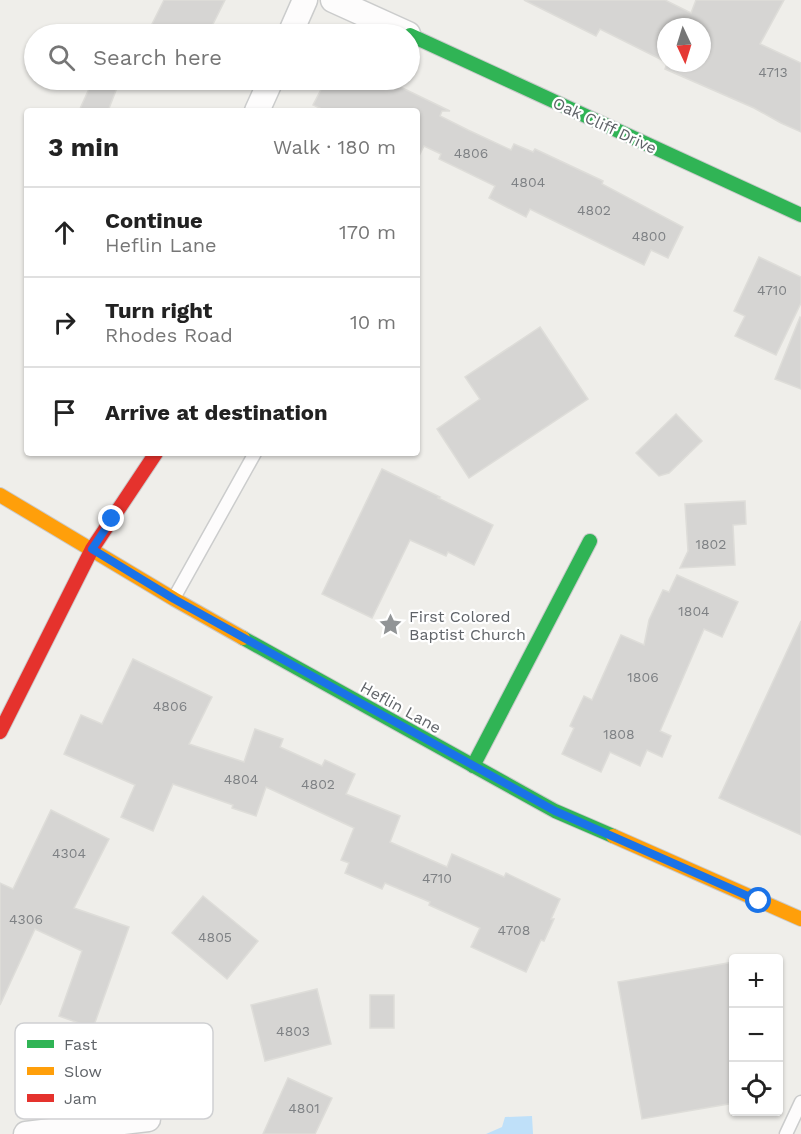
<!DOCTYPE html>
<meta charset="utf-8">
<style>
body{margin:0;font-family:"Work Sans",sans-serif;background:#f6f6f6;color:#222}
.controls{position:absolute;right:18px;bottom:18px;display:grid;overflow:hidden;border-radius:6px;box-shadow:0 2px 4px #0004}
.controls button{width:54px;height:54px;display:grid;place-items:center;padding:0;border:0;border-bottom:2px solid #e0e0e0;background:#fff;color:#222;font:30px sans-serif}
.compass{position:absolute;left:657px;top:18px;width:54px;height:54px;border-radius:50%;background:#fff;box-shadow:0 2px 4px #0004;rotate:176deg}
.stop{position:absolute;width:18px;height:18px;margin:-14px;border:4px solid #1a73e8;border-radius:50%;background:#fff}
.stop.end{background:#1a73e8;border-color:#fff;box-shadow:0 2px 6px #0008}
.list{margin:0;padding:0;list-style:none}
h2{display:flex;justify-content:space-between;align-items:center;height:78px;margin:0;padding:0 24px;font-size:26px}
h2 small{font-size:20px;font-weight:400;color:#767676}
.list li{display:grid;grid-template-columns:39px 1fr auto;gap:18px;align-items:center;box-sizing:border-box;height:90px;padding:0 24px;border-top:2px solid #e0e0e0}
.list b{display:block;font-size:22px;white-space:nowrap}
.list p{margin:0;font-size:20px;white-space:nowrap;color:#767676}
.list em{font-size:20px;font-style:normal;color:#767676}
.icon{flex:none;width:33px;height:33px;fill:none;stroke:currentColor;stroke-width:2;stroke-linecap:round;stroke-linejoin:round}
.map{position:relative;flex:none;width:801px;height:1134px;overflow:hidden}
.search{position:absolute;background:#fff;box-shadow:0 2px 4px #0004;left:24px;top:24px;width:396px;height:66px;display:flex;align-items:center;gap:15px;box-sizing:border-box;padding:0 21px;border-radius:33px;color:#767676;font-size:22px}
.panel{position:absolute;background:#fff;box-shadow:0 2px 4px #0004;left:24px;top:108px;width:396px;height:348px;border-radius:6px}
.map>svg:first-child{display:block}
.water{fill:#bfe0f9}
.building{fill:#d6d5d3;stroke:#deddd9;stroke-width:1.5}
.lines{fill:none;stroke-linecap:round;stroke-linejoin:round}
.lane-casing{stroke:#cbcccc;stroke-width:15}
.street-casing{stroke:#cbcccc;stroke-width:27}
.fast-casing{stroke:#cacacb;stroke-width:16}
.slow-casing{stroke:#cacacb;stroke-width:16}
.jam-casing{stroke:#cacacb;stroke-width:16}
.lane{stroke:#fdfcfc;stroke-width:12}
.street{stroke:#fdfcfc;stroke-width:24}
.fast{stroke:#30b455;stroke-width:14}
.slow{stroke:#ff9f0a;stroke-width:14}
.jam{stroke:#e5322d;stroke-width:14}
.route{stroke:#1a73e8;stroke-width:8}
.labels{text-anchor:middle;stroke-width:4.5;stroke-linejoin:round;paint-order:stroke}
.number-label{font-size:14px;fill:#7e8184}
.street-label{font-size:16px;fill:#5f6368;stroke:#fff}
.poi-label{font-size:16px;fill:#5f6368;stroke:#fff;text-anchor:start}
.key{fill:#fff;stroke:#cfd0d2;stroke-width:1.5}
.key-label{font-size:16px;fill:#5f6368}
</style>
<div class="map">
<svg width="801" height="1134" viewBox="0 0 801 1134">
<rect width="100%" height="100%" fill="#efeeea"/>
<polygon class="water" points="532,1116 533,1134 486,1134 502,1127 505,1117"/>
<g class="building">
<polygon points="164,0 225,0 208,34 147,34"/>
<polygon points="524,0 665,0 691,13 696,0 784,0 760,44 801,63 801,132 781,123 754,108 665,69 667,63 702,63 702,27 666,27 666,62 600,29 596,36"/>
<polygon points="93,80 120,80 108,111 79,111"/>
<polygon points="326,80 386,80 450,111 442,111 440,116 468,130 511,150 514,144 533,152 535,149 603,181 602,184 683,227 668,258 651,250 644,265 538,213 530,209 526,217 489,198 495,186 439,159 441,154 424,146 417,160 417,111 326,111 313,105"/>
<polygon points="759,257 801,277 801,303 776,355 735,336 745,316 734,311"/>
<polygon points="800,317 801,318 801,389 775,379"/>
<polygon points="540,327 588,399 469,478 437,429 480,399 465,377"/>
<polygon points="676,414 702,441 669,473 659,476 636,453"/>
<polygon points="382,469 440,497 438,498 493,525 474,565 448,552 446,556 410,540 372,618 322,594"/>
<polygon points="745,501 746,524 733,525 735,565 680,568 688,551 685,504"/>
<polygon points="677,575 738,602 722,637 704,629 660,731 671,736 662,757 647,750 640,766 610,752 601,772 562,754 574,728 570,726 584,696 592,700 621,635 644,645 649,620 663,590 669,592"/>
<polygon points="801,621 801,835 719,798"/>
<polygon points="133,659 212,697 189,744 244,762 255,729 283,739 280,747 322,766 325,760 355,774 346,794 400,816 390,842 447,867 452,854 504,877 506,873 560,899 551,919 554,919 544,941 541,940 526,972 471,947 480,928 429,905 430,902 385,883 382,889 345,873 349,863 341,860 354,828 266,787 256,816 232,808 233,805 173,784 153,831 121,817 135,785 64,754 81,715 102,724"/>
<polygon points="51,810 109,839 74,908 129,927 93,1028 59,1016 82,951 35,929 0,1005 0,883 13,889"/>
<polygon points="203,896 258,941 227,979 172,933"/>
<polygon points="734,962 734,1103 642,1119 618,982"/>
<polygon points="317,989 331,1044 265,1061 251,1005"/>
<rect x="370" y="995" width="24" height="33"/>
<polygon points="288,1078 332,1098 315,1134 263,1134"/>
</g>
<g class="lines">
<defs>
<g id="lane">
<polyline points="174,598 255,453"/>
<polyline points="786,1134 801,1102"/>
</g>
<g id="street">
<polyline points="333,0 408,34"/>
<polyline points="290,34 305,0"/>
<polyline points="257,111 271,80"/>
<polyline points="26,1134 148,1119"/>
</g>
<g id="fast">
<polyline points="410,35 801,215"/>
<polyline points="243,638 555,811 613,836"/>
<polyline points="473,766 590,541"/>
</g>
<g id="slow">
<polyline points="0,495 174,599 243,638"/>
<polyline points="613,836 801,919"/>
</g>
<polyline id="jam" points="0,732 92,549 156,453"/>
</defs>
<use href="#lane" class="lane-casing"/>
<use href="#street" class="street-casing"/>
<use href="#fast" class="fast-casing"/>
<use href="#slow" class="slow-casing"/>
<use href="#jam" class="jam-casing"/>
<use href="#lane" class="lane"/>
<use href="#street" class="street"/>
<use href="#fast" class="fast"/>
<use href="#slow" class="slow"/>
<use href="#jam" class="jam"/>
</g>
<g class="lines">
<polyline class="route" points="112,519 92,549 174,599 555,811 759,901"/>
</g>
<defs>
<symbol id="sight-bare" viewBox="-9 -9 18 18"><path d="M0-6L1.8-2.2L6-1.7L2.9 1.2L3.7 5.4L0 3.3L-3.7 5.4L-2.9 1.2L-6-1.7L-1.8-2.2Z" fill="#919496" stroke="#fff" stroke-width="2.5" paint-order="stroke"/></symbol>
</defs>
<g fill-rule="evenodd">
<use href="#sight-bare" x="374" y="608" width="33" height="33"/>
</g>
<g class="labels">
<g class="number-label">
<text x="773" y="77">4713</text>
<text x="471" y="158">4806</text>
<text x="528" y="187">4804</text>
<text x="594" y="215">4802</text>
<text x="649" y="241">4800</text>
<text x="772" y="295">4710</text>
<text x="711" y="549">1802</text>
<text x="694" y="616">1804</text>
<text x="643" y="682">1806</text>
<text x="170" y="711">4806</text>
<text x="619" y="739">1808</text>
<text x="241" y="784">4804</text>
<text x="318" y="789">4802</text>
<text x="69" y="858">4304</text>
<text x="437" y="883">4710</text>
<text x="26" y="924">4306</text>
<text x="514" y="935">4708</text>
<text x="215" y="942">4805</text>
<text x="293" y="1036">4803</text>
<text x="304" y="1113">4801</text>
</g>
<g class="street-label">
<text transform="translate(605 125) rotate(25)" y="6">Oak Cliff Drive</text>
<text transform="translate(401 707) rotate(29)" y="6">Heflin Lane</text>
</g>
<g class="poi-label">
<text x="409" y="622">First Colored<tspan x="409" dy="18">Baptist Church</tspan></text>
</g>
</g>
<rect x="15" y="1023" width="198" height="96" rx="9" class="key"/>
<rect x="27" y="1040" width="27" height="8" fill="#30b455"/>
<rect x="27" y="1067" width="27" height="8" fill="#ff9f0a"/>
<rect x="27" y="1094" width="27" height="8" fill="#e5322d"/>
<g class="key-label">
<text x="64" y="1050">Fast</text>
<text x="64" y="1077">Slow</text>
<text x="64" y="1104">Jam</text>
</g>
</svg>
<div class="controls">
<button>+</button>
<button>−</button>
<button><svg class="icon" aria-label="locate" viewBox="0 0 24 24"><circle cx="12" cy="12" r="6"/><path d="M12 2v4M12 18v4M2 12h4M18 12h4"/></svg></button>
</div>
<svg class="compass" viewBox="-18 -18 36 36"><path d="M0-13l5 13h-10z" fill="#e53935"/><path d="M0 13l5-13h-10z" fill="#767676"/></svg>
<div class="stop" style="left:759px;top:901px"></div>
<div class="stop end" style="left:112px;top:519px"></div>
<div class="search"><svg class="icon" aria-label="search" viewBox="0 0 24 24"><circle cx="10" cy="10" r="6"/><path d="M15 15l6 6"/></svg>Search here</div>
<section class="panel">
<h2>3 min<small>Walk · 180 m</small></h2>
<ul class="list">
<li><svg class="icon" aria-label="ahead" viewBox="0 0 24 24"><path d="M12 20V5M6 11l6-6 6 6"/></svg><div><b>Continue</b><p>Heflin Lane</p></div><em>170 m</em></li>
<li><svg class="icon" aria-label="right" viewBox="0 0 24 24"><path d="M7 20v-9h11M14 6l5 5-5 5"/></svg><div><b>Turn right</b><p>Rhodes Road</p></div><em>10 m</em></li>
<li><svg class="icon" aria-label="arrive" viewBox="0 0 24 24"><path d="M6 21V4h12l-3 4 3 4H6"/></svg><div><b>Arrive at destination</b></div></li>
</ul>
</section>
</div>
